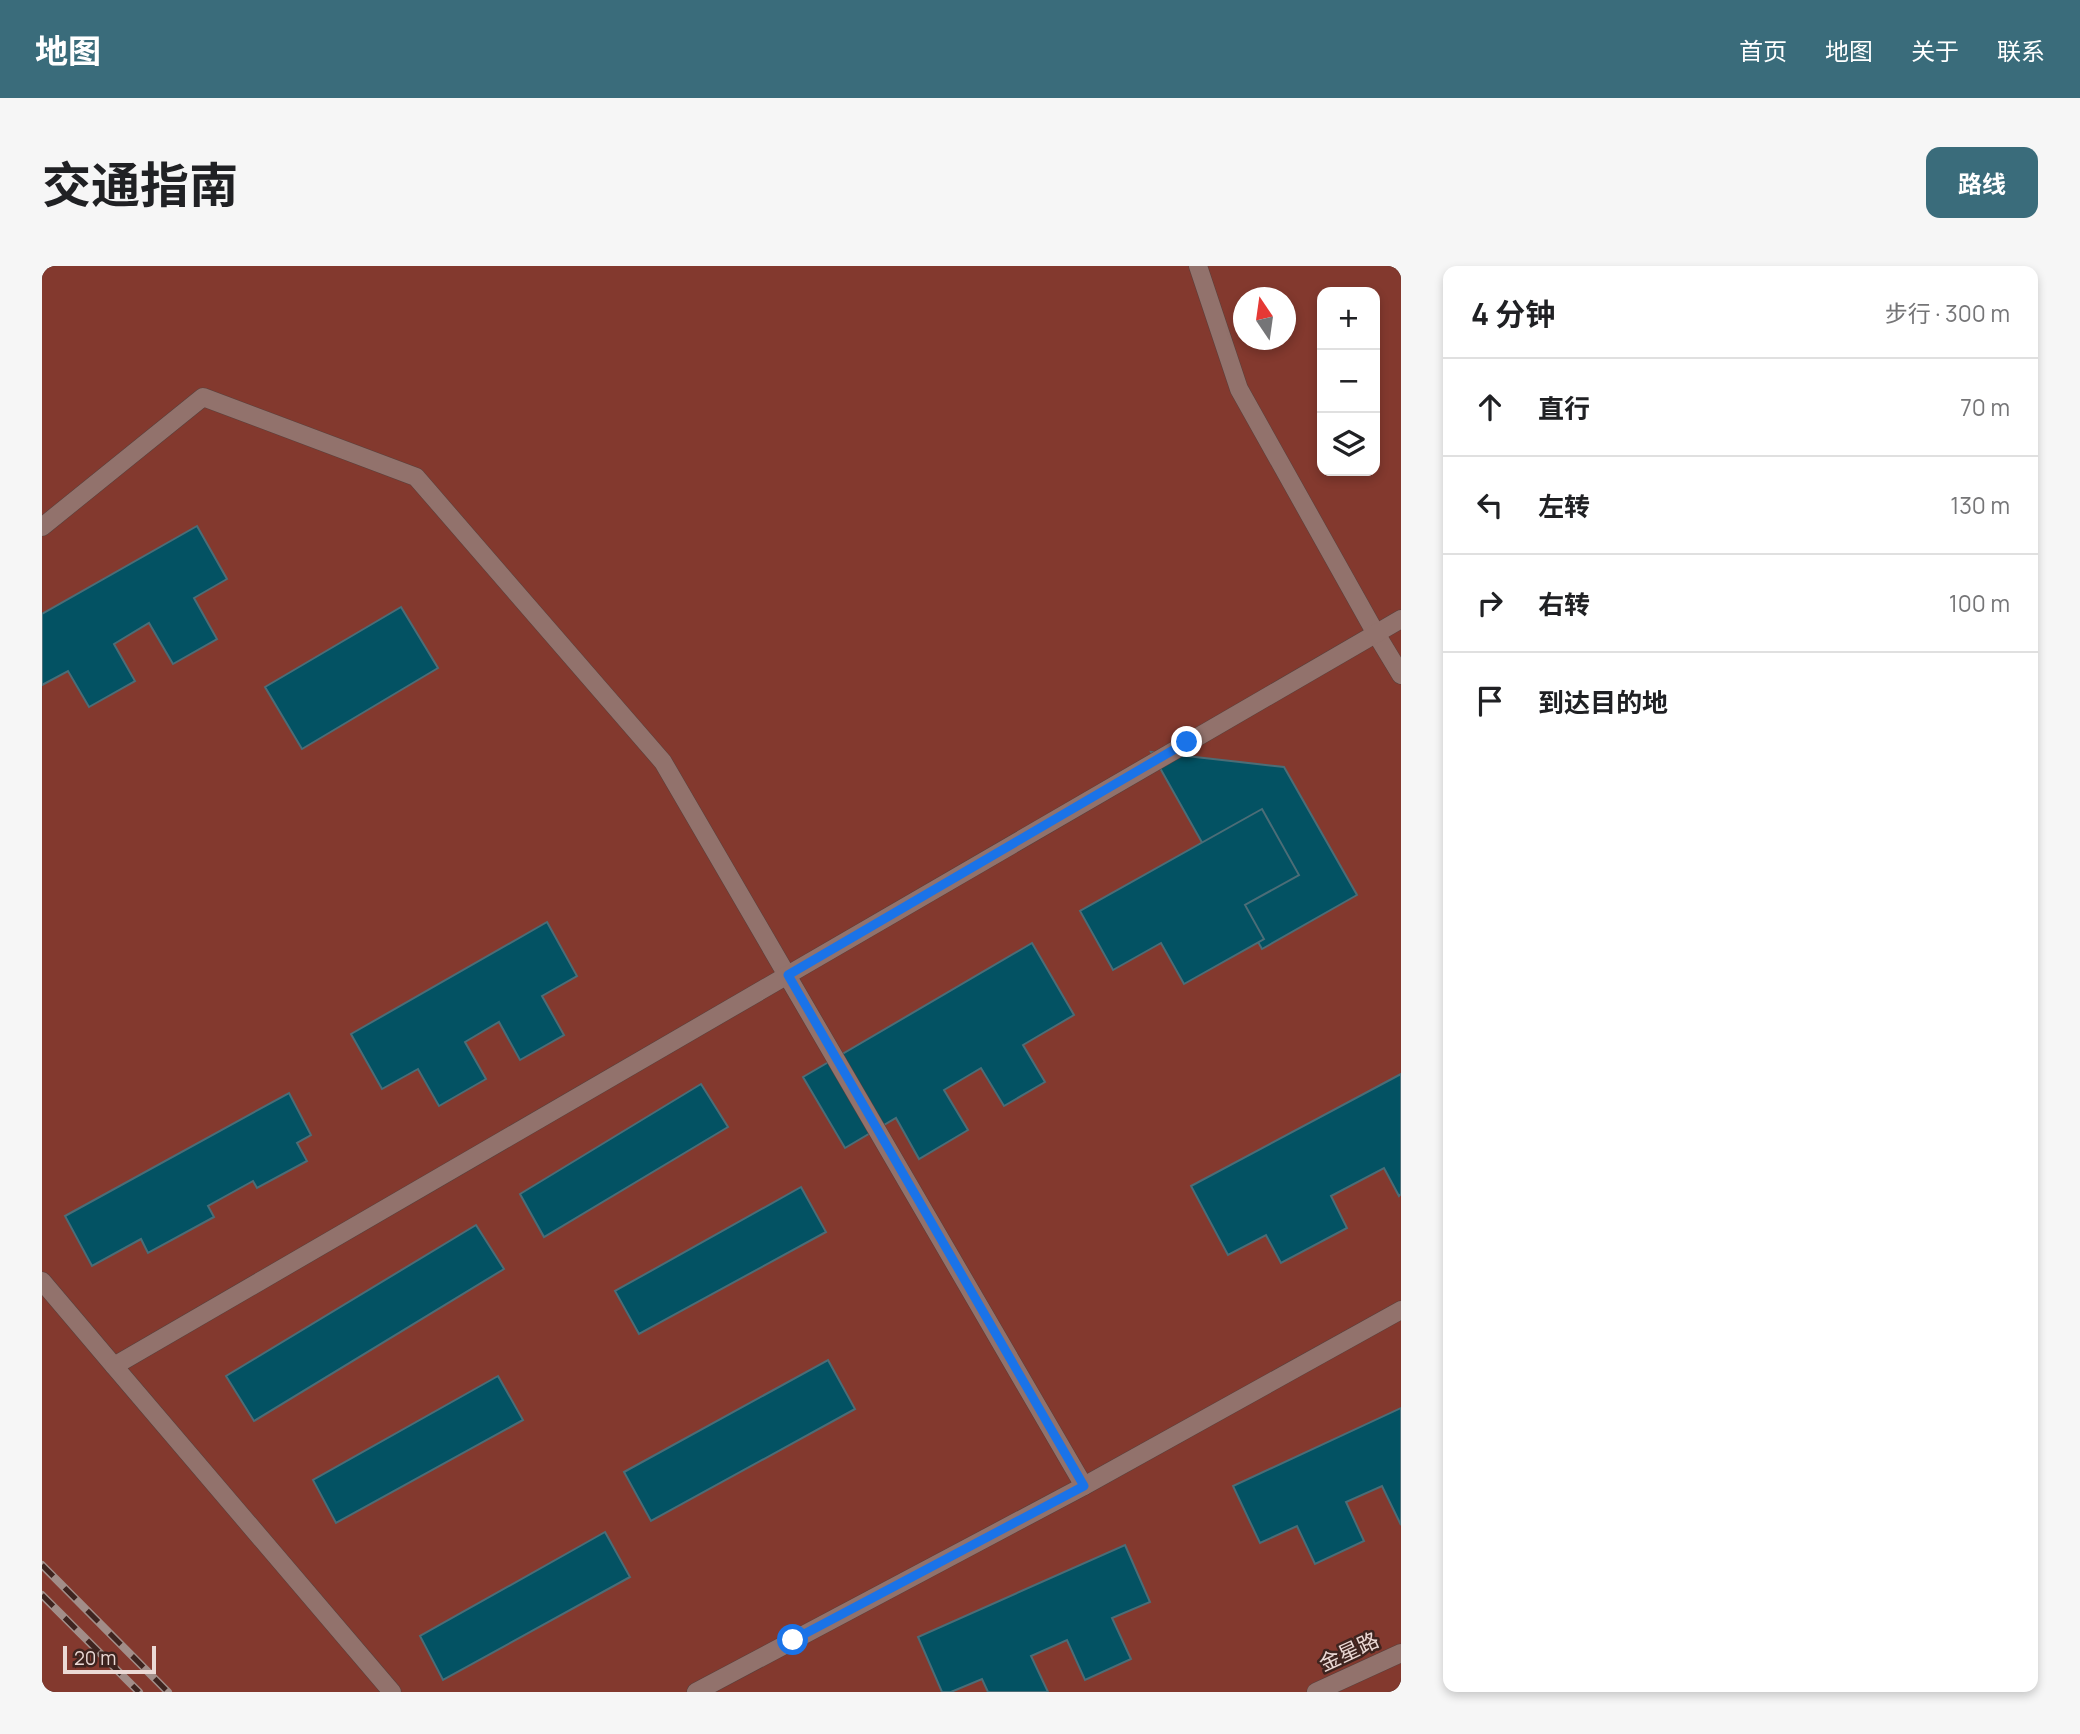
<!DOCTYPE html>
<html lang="zh">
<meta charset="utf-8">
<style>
body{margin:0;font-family:Manrope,"Noto Sans SC",sans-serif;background:#f6f6f6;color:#202124}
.controls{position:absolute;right:21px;top:21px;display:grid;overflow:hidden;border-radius:14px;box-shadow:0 4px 10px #0003}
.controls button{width:63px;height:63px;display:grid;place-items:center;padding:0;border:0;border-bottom:2px solid #e0e0e0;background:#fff;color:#202124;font:35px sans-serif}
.compass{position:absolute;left:1191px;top:21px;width:63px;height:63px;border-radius:50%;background:#fff;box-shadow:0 4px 10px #0003;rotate:347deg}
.scale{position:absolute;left:21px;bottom:18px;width:93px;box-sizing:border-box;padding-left:7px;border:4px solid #ebd9d5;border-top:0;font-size:19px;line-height:24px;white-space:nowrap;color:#ebd9d5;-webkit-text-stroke:5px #3e241f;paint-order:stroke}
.stop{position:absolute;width:21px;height:21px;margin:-16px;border:5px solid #1a73e8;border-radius:50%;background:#fff}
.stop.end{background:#1a73e8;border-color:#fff;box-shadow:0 2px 7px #0008}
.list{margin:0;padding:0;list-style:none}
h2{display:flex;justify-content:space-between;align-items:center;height:91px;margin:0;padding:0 28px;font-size:30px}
h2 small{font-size:23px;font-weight:400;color:#757577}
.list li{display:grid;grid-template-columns:46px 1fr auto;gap:21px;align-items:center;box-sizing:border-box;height:98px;padding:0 28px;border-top:2px solid #e0e0e0}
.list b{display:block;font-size:26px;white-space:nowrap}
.list em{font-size:23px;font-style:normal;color:#757577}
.icon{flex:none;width:38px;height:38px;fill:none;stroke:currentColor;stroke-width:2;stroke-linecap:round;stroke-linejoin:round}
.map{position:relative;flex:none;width:1359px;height:1426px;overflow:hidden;border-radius:14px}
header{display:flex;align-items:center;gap:42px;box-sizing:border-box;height:98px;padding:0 35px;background:#3a6c7b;color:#fff}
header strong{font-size:33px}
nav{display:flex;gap:38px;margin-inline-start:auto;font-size:24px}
.intro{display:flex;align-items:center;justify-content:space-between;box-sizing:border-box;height:168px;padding:0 42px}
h1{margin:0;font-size:49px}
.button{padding:18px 32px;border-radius:14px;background:#3a6c7b;color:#fff;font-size:24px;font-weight:700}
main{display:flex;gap:42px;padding:0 42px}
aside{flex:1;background:#fff;border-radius:14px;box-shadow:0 4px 10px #0003}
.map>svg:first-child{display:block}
.green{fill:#83392e;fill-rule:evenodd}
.building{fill:#035263;stroke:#4b6d77;stroke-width:2}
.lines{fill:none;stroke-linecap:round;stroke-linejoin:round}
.minor-casing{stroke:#58413d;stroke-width:19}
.minor{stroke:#92726c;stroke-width:18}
.rail-casing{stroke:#a28d88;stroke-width:8}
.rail{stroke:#3e241f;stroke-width:5;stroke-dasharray:16;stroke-linecap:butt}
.route{stroke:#1a73e8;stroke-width:9}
.labels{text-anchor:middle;stroke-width:5;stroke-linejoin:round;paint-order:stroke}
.street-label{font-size:21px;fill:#ebd9d5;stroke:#3e241f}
</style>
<header>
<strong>地图</strong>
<nav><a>首页</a><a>地图</a><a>关于</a><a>联系</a></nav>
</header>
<div class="intro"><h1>交通指南</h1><a class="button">路线</a></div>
<main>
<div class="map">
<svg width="1359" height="1426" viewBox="0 0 1359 1426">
<rect width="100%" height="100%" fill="#3e241f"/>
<path class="green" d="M0,0h1359v1426h-1359zM1280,26h53v179h-53zM1202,32h42v42h-42z"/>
<g class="building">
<polygon points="155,260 185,313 152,332 175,373 131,398 107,357 72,378 93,415 47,441 26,405 0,419 0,348"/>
<polygon points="359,341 396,402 260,483 223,421"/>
<polygon points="1109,486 1242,501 1315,629 1220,683"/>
<polygon points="1220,543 1257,609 1203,639 1222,673 1142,718 1119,677 1071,704 1038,645"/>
<polygon points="505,656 535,710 500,730 522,769 478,794 457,756 423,776 444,813 397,840 376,803 340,823 309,768"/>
<polygon points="990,677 1032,749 981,779 1003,816 962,840 939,802 902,824 926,864 877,893 854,852 803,882 761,811"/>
<polygon points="1359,808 1359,928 1357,930 1342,902 1289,930 1305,962 1239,997 1224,969 1186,989 1149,920"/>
<polygon points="659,818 686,861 502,971 478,928"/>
<polygon points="247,827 269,869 255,877 265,895 215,922 211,915 166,940 172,951 106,987 99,973 50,1000 23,950"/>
<polygon points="759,921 784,966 597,1068 573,1025"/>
<polygon points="434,959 462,1003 212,1155 184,1110"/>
<polygon points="786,1094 813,1143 609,1255 582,1206"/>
<polygon points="456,1110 481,1154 294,1257 271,1214"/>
<polygon points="1359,1142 1359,1259 1340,1220 1304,1236 1322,1275 1273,1298 1255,1260 1218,1277 1191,1220"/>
<polygon points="563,1266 588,1311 401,1414 378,1370"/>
<polygon points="1083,1279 1108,1336 1070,1352 1089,1393 1043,1414 1025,1374 989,1390 1006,1426 946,1426 940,1413 909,1426 900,1426 876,1371"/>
</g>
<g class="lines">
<defs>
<g id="minor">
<polyline points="1156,0 1197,123 1333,366 1359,409"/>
<polyline points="0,261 161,131 374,211 621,496 1042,1220"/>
<polyline points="0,1015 72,1100"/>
<polyline points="350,1426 72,1100 1359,353"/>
<polyline points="654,1426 1042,1220 1359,1044"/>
<polyline points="1274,1426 1359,1387"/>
</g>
</defs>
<use href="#minor" class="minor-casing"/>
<use href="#minor" class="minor"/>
<defs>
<g id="rail">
<polyline points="0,1299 126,1426"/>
<polyline points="0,1329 97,1426"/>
</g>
</defs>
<use href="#rail" class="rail-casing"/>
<use href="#rail" class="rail"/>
</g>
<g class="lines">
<polyline class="route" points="751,1374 1042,1220 746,709 1145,476"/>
</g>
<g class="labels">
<g class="street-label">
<text transform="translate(1307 1386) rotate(-25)" y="7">金星路</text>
</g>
</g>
</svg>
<div class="controls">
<button>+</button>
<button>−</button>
<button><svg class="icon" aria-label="layers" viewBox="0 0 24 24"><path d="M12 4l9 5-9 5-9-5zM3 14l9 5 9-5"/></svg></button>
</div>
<svg class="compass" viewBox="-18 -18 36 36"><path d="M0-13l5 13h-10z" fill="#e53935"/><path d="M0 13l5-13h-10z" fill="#757577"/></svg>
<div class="scale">20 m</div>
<div class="stop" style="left:751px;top:1374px"></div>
<div class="stop end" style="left:1145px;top:476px"></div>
</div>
<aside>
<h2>4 分钟<small>步行 · 300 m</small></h2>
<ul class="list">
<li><svg class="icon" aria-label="ahead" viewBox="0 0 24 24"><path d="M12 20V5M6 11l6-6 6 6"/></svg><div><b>直行</b></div><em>70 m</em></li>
<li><svg class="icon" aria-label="left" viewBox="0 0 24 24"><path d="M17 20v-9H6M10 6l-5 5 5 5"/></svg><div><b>左转</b></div><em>130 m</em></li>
<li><svg class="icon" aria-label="right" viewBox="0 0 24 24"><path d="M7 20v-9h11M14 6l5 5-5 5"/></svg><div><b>右转</b></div><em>100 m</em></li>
<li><svg class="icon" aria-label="arrive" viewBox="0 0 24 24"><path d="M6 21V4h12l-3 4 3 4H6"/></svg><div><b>到达目的地</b></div></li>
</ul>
</aside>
</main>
